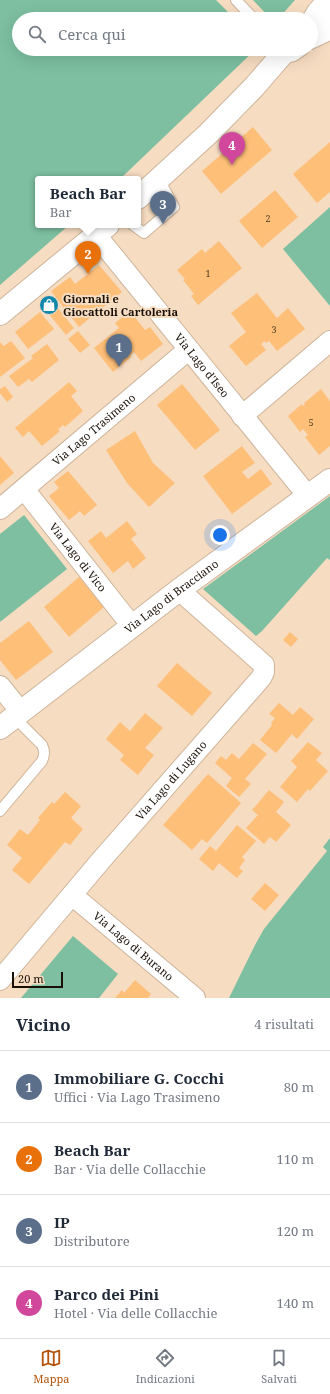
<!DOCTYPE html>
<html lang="it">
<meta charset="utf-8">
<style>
body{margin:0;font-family:"Noto Serif",serif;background:#f6f6f7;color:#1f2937}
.scale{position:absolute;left:12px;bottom:10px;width:51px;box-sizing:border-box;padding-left:4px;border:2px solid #180f06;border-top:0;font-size:11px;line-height:14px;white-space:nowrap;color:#180f06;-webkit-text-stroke:3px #f6dcc1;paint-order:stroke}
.you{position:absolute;left:220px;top:535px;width:14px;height:14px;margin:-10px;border:3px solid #fff;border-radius:50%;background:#1a73e8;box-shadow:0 0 0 6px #1a73e833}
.badge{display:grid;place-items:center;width:26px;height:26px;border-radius:50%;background:#b45309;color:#fff;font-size:13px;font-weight:700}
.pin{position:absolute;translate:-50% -33px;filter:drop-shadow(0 1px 2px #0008)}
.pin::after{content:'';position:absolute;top:21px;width:14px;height:12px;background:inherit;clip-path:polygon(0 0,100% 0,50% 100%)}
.popup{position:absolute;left:35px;top:176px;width:106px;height:52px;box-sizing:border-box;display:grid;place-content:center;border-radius:4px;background:#fff;filter:drop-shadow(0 1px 3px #0005);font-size:13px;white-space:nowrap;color:#747a83}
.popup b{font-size:15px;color:#1f2937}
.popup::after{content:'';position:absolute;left:50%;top:100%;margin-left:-8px;border:8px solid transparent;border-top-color:#fff}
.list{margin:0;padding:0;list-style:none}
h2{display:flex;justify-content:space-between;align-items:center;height:52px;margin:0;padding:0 16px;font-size:17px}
h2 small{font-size:13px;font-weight:400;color:#747a83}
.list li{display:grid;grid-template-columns:26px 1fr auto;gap:12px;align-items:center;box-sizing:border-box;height:72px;padding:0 16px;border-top:1px solid #e0e1e3}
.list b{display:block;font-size:15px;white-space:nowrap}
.list p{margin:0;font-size:13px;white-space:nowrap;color:#747a83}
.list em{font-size:13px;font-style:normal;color:#747a83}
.icon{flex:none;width:22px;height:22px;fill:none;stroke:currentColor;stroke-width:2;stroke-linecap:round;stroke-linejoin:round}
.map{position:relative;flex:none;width:330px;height:998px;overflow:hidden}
.search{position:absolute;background:#fff;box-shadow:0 4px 16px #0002;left:12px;right:12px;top:12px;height:44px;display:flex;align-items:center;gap:10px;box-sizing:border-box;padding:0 14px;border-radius:22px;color:#747a83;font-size:15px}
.sheet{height:340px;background:#fff}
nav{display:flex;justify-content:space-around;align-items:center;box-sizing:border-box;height:56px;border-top:1px solid #e0e1e3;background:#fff;font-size:11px;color:#747a83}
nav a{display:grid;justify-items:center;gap:2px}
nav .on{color:#b45309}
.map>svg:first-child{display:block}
.green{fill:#7dbfa0}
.building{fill:#febf79}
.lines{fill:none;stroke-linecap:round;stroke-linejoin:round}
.service-casing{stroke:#cdb49b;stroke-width:12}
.minor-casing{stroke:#cdb49b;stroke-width:22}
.secondary-casing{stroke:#cdb49b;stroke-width:24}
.service{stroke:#fff;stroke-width:10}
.minor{stroke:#fff;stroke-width:20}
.secondary{stroke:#fff;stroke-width:22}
.labels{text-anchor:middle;stroke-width:4;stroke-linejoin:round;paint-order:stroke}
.number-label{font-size:9px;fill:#523b23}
.poi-label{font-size:11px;font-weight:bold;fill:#180f06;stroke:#f6dcc1;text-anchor:start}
.street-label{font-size:11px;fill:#180f06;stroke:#f6dcc1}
</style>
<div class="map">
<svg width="330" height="998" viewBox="0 0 330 998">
<rect width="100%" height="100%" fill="#f6dcc1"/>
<g class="green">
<polygon points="0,0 216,0 235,19 19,19 19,49 256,49 120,179 38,179 38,225 69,225 0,285"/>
<polygon points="253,0 295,0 278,19 271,19"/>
<polygon points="330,207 330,306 283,249"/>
<polygon points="330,496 330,560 327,558 262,631 256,636 203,589"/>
<polygon points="24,515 67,569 0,622 0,534"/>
<polygon points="330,838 330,998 229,998 255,945 264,929 327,851 323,847"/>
<polygon points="73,936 118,974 99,998 21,998"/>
</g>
<g class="building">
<polygon points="253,127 272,150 221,194 202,171"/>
<polygon points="330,142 330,192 317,203 293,174"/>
<polygon points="275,190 298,217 262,248 239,221"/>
<polygon points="219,241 242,268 198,305 191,296 194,294 183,280 185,279 177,270 202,249 205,253"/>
<polygon points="99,265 122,292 79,327 51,291 70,277 75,284"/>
<polygon points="257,293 277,318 288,308 305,329 277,351 269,341 266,343 265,341 261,344 266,350 246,366 229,346 246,332 231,313"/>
<polygon points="53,302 74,328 66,335 44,308"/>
<polygon points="130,311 145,330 150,327 163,344 141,361 134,352 130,356 131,357 113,372 94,348 119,328 115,323"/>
<polygon points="40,312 54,329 28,349 15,332"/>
<polygon points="78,331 90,345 80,353 68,339"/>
<polygon points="11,341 25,358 0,377 0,342 4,346"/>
<polygon points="47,344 59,360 32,382 29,379 18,387 9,376 33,358 31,356"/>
<polygon points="69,382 77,391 71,396 83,411 65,427 63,425 61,427 58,429 60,431 42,446 29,431 23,437 15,428"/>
<polygon points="182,384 220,430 195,450 157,405"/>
<polygon points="5,386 13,397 7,402 0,393 0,389"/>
<polygon points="321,389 330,401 330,446 319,455 305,437 308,435 303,429 300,432 288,416 302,404 303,406 305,405 304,403"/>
<polygon points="135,431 153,463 175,483 149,507 127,483 106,450"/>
<polygon points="242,446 255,463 242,472 248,479 261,469 272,484 232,514 203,476"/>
<polygon points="0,456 14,473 0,485"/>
<polygon points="68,471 97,505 84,516 80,511 69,520 49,496 59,488 54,482"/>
<polygon points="127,521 137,534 131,539 146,558 133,569 128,561 113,573 88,541 101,531 106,538"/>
<polygon points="79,577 104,607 69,637 44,607"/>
<polygon points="29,621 53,652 16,680 0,660 0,643"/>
<polygon points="290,632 298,639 291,647 283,640"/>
<polygon points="177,663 212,693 192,716 157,686"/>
<polygon points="279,703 293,715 300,707 314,719 297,739 292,734 276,753 260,740 272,725 271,723 275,718 269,714"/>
<polygon points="145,713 163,728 145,748 154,755 138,775 120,760 124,755 106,739 120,722 130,731"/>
<polygon points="308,742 322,753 316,760 328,771 310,791 308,789 297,802 280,787 297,767 291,761"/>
<polygon points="253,743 267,754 245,779 251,784 239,797 226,786 232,778 215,763 221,756 226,760 232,753 239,759"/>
<polygon points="208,774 241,803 207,843 202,839 192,850 163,825"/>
<polygon points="269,790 284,802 276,812 291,825 276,842 270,837 264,844 246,828 258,815 252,810"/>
<polygon points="65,792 81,806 71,818 83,829 70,845 65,842 29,884 12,870 22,858 7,845 20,829 28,835 40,820 38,818 52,802 54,804"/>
<polygon points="237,825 256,841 242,857 245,860 239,868 243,871 237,878 219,863 213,871 199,859 210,846 216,851"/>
<polygon points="265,883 279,895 265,911 251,899"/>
<polygon points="135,980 151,994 148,998 115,998 122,990 124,993"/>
</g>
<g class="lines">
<defs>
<g id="service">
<polyline points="236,0 254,19"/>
<polyline points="311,44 330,35"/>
<polyline points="286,53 289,57 294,56 304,49"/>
<polyline points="133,225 144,233 174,207 159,179"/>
<path d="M0,811l42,-50c3,-6 3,-10 0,-16l-21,-21 -6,-8"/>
</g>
<g id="minor">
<polyline points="311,22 317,12 327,0"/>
<path id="s1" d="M96,235l212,261"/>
<polyline points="242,416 330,341"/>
<path id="s2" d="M24,489l108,137"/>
<path id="s3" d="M0,509l188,-159"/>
<polyline points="0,686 21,712"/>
<path id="s4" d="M72,895l123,103"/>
<path id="s5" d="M0,980l103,-122 158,-180 3,-6v-7l-85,-75"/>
</g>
<g id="secondary">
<polyline points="311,28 330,20"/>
<polyline points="138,198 209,133 254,87 287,49"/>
<polyline points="0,314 108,225"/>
<path id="s6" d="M0,728l179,-138 151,-110"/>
</g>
</defs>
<use href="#service" class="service-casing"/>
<use href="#minor" class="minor-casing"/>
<use href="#secondary" class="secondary-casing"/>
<use href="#service" class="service"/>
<use href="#minor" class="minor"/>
<use href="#secondary" class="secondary"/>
</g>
<defs>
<symbol id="shop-disc" viewBox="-11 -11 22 22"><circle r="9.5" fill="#0f88ab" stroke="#f6dcc1"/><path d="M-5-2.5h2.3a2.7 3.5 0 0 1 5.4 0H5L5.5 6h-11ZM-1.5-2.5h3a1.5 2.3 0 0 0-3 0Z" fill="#fff"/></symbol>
</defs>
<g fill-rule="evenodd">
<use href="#shop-disc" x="38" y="294" width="22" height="22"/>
</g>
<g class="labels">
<g class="number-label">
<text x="268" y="222">2</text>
<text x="208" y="277">1</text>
<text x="274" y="333">3</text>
<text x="311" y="426">5</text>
</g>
<g class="poi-label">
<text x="63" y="303">Giornali e<tspan x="63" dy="13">Giocattoli Cartoleria</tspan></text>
</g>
<g class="street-label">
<text dy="4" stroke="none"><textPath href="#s1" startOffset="168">Via Lago d'Iseo</textPath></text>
<text dy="4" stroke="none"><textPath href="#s3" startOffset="123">Via Lago Trasimeno</textPath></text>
<text dy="4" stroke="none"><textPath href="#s2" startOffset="87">Via Lago di Vico</textPath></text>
<text dy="4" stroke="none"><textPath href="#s6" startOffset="216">Via Lago di Bracciano</textPath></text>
<text dy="4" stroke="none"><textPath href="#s5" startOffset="263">Via Lago di Lugano</textPath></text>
<text dy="4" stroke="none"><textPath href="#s4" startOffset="80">Via Lago di Burano</textPath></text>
</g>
</g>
</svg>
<div class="scale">20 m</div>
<div class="you"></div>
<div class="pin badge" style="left:119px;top:367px;background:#5c6f8a">1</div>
<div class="pin badge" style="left:88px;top:274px;background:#e8710a">2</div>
<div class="popup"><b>Beach Bar</b>Bar</div>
<div class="pin badge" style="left:163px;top:224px;background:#5c6f8a">3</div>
<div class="pin badge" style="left:232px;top:165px;background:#d1479c">4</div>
<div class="search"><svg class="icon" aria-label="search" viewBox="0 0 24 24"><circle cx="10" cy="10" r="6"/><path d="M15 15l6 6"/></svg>Cerca qui</div>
</div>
<section class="sheet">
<h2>Vicino<small>4 risultati</small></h2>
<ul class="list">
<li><span class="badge" style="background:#5c6f8a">1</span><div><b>Immobiliare G. Cocchi</b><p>Uffici · Via Lago Trasimeno</p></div><em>80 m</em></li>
<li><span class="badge" style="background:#e8710a">2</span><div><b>Beach Bar</b><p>Bar · Via delle Collacchie</p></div><em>110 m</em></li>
<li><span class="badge" style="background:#5c6f8a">3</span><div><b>IP</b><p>Distributore</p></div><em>120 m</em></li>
<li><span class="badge" style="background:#d1479c">4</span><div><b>Parco dei Pini</b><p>Hotel · Via delle Collacchie</p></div><em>140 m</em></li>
</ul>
</section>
<nav>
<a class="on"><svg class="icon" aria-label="map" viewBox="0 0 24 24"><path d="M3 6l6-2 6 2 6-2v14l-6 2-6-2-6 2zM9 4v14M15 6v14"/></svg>Mappa</a>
<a><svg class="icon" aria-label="directions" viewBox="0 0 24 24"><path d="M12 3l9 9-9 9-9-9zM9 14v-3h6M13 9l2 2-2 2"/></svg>Indicazioni</a>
<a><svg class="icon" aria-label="saved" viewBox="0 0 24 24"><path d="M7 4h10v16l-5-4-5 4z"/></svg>Salvati</a>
</nav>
